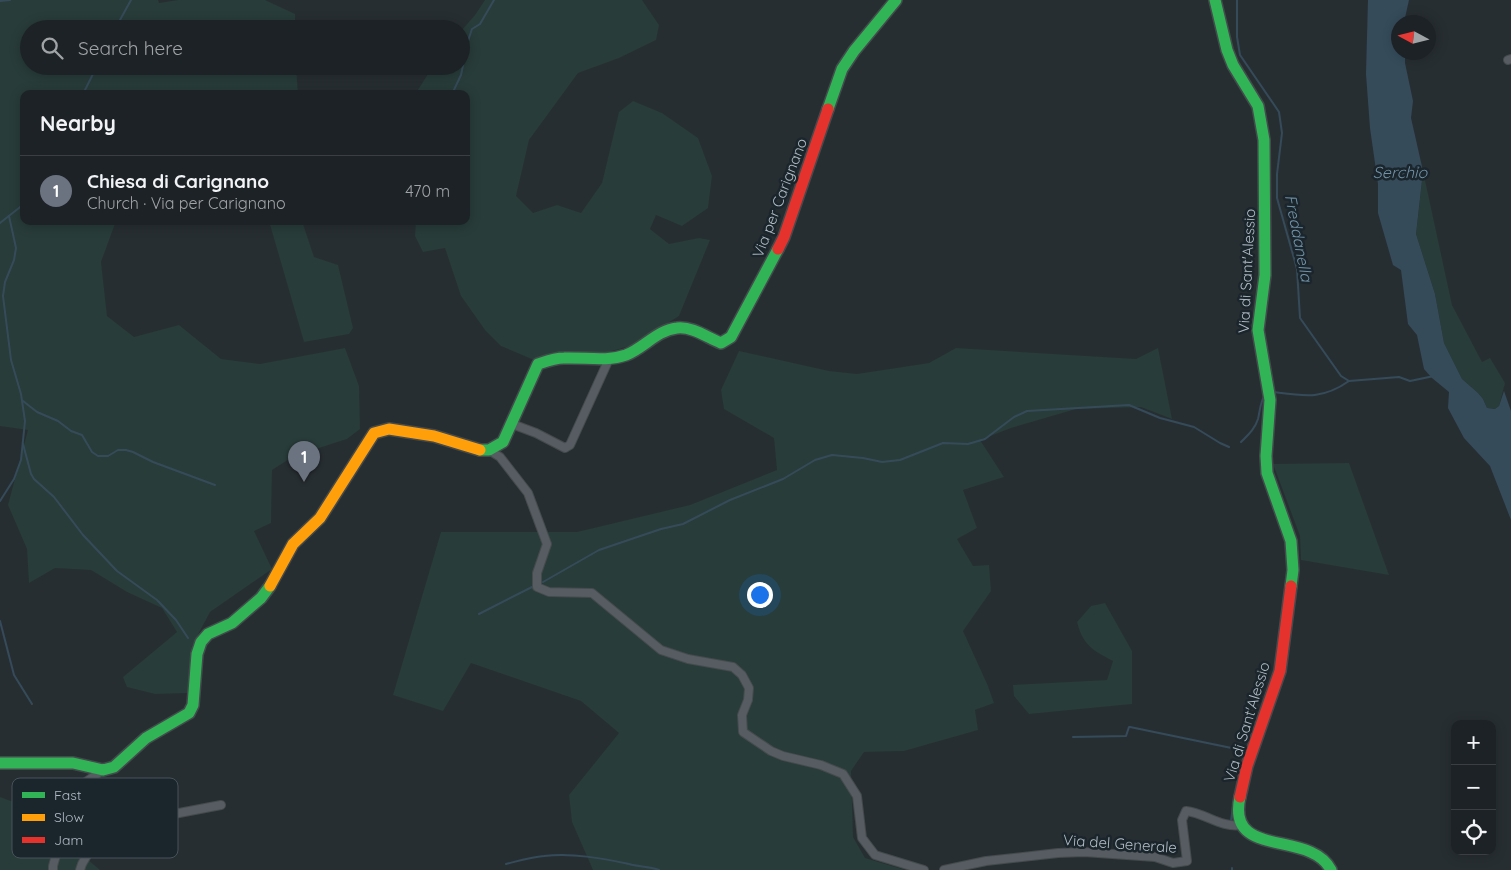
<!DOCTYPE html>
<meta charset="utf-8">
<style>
body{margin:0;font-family:Quicksand,sans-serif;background:#2a2f32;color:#f1f3f6}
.controls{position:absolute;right:15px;bottom:15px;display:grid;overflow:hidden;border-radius:10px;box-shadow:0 2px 12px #0003}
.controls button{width:45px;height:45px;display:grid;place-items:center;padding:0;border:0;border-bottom:1px solid #3b3f43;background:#1d2226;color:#f1f3f6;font:25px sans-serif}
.compass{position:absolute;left:1391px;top:15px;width:45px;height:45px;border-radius:50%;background:#1d2226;box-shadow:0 2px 12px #0003;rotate:277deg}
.you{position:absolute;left:759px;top:594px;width:18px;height:18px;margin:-12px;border:4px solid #fff;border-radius:50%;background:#1a73e8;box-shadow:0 0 0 8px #1a73e833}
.badge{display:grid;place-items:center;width:32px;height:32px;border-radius:50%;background:#808a91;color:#fff;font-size:16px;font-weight:700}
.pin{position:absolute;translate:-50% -41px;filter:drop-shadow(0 1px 2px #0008)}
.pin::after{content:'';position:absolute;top:26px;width:18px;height:15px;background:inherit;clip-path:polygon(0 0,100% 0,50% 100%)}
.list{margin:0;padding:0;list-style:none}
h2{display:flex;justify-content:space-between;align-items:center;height:65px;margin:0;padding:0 20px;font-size:21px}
h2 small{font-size:16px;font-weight:400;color:#a0a4a7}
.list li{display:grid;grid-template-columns:32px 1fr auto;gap:15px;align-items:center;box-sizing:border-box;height:70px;padding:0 20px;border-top:1px solid #3b3f43}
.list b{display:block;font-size:19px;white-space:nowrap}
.list p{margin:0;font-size:16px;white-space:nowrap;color:#a0a4a7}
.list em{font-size:16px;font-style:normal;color:#a0a4a7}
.icon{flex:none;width:28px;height:28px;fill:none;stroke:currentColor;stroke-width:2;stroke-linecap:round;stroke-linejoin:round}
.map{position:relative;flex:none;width:1511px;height:870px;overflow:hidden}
.search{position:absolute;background:#1d2226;box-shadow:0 2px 12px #0003;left:20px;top:20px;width:450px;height:55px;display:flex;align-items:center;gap:12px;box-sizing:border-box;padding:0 18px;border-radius:28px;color:#a0a4a7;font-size:19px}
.panel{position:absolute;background:#1d2226;box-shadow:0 2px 12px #0003;left:20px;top:90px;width:450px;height:135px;border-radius:10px}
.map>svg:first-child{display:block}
.green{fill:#283c39}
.water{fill:#354b5a}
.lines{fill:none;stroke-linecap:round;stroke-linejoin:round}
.stream{stroke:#354b5a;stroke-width:2}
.street-casing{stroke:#444a4d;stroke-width:10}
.fast-casing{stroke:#444a4d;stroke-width:14}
.slow-casing{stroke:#444a4d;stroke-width:14}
.jam-casing{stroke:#444a4d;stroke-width:14}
.street{stroke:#565c61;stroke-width:8}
.fast{stroke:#30b455;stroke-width:11}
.slow{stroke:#ff9f0a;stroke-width:11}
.jam{stroke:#e5322d;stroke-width:11}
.labels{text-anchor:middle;stroke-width:5;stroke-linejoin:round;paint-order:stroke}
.street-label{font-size:15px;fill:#b0bbc4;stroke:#1b252c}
.water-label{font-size:16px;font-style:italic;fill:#7192a7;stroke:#1b252c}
.key{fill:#1b252c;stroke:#48525a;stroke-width:1}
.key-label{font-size:14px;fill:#b0bbc4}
</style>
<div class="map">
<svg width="1511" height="870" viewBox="0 0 1511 870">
<rect width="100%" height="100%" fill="#272e32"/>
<g class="green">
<polygon points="0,0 158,0 159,3 178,0 265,0 295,14 295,29 29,29 29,66 296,66 298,94 24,94 24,221 116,221 101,262 107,316 134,337 179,325 221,359 260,364 345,348 359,386 360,429 347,439 294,456 272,470 271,523 254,531 272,569 210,612 192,646 188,693 155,694 127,687 123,677 177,632 162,608 127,592 91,570 55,568 29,583 27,549 8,505 28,430 0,426"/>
<polygon points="485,0 642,0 659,25 656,40 619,58 578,73 529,140 516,196 533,213 557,205 581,213 602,183 619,112 633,101 662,113 698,138 712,176 708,208 682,226 656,215 650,229 669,244 699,238 710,240 679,316 633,345 608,352 559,354 534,360 501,346 485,330 461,296 445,248 423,252 415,236 416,221 466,221 466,94 416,93 433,66 461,66 461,31 475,15"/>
<polygon points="1423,171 1452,305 1482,362 1490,358 1505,383 1499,406 1495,409 1487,408 1483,399 1478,393 1462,379 1444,343 1435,294 1416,234"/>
<polygon points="269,221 302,221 314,257 338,265 353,328 349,334 304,342"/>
<polygon points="956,348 1136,359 1158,348 1172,419 1141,407 1076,409 1011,428 980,440 1004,477 963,490 977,528 957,539 973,566 989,565 991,591 963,631 988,686 994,703 975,710 978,730 904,751 864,752 851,771 853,837 865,858 905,870 593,870 572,822 569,795 619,733 581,701 471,663 443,711 393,695 441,532 577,532 690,505 777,470 774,438 724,409 721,390 739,351 829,371 857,374 929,363"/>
<polygon points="1349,463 1389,575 1301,560 1300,536 1273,464"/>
<path d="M1105,603l27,48v53l-103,10 -15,-18 -1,-11 94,-5 6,-19c-21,-11 -30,-16 -36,-39l14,-16z"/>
<polygon points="0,797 24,806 100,870 0,870"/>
</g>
<polygon class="water" points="1368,0 1409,0 1404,22 1398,22 1398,52 1405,53 1405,63 1413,101 1411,118 1423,171 1416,234 1435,294 1444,343 1462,379 1478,393 1483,399 1487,408 1495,409 1499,406 1504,391 1511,411 1511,520 1490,466 1464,438 1448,408 1449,392 1432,378 1424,369 1417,335 1408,324 1401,270 1393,265 1378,213 1378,184 1370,128 1366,74"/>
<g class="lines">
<g class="stream">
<polyline points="1237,0 1237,37 1240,55 1279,112 1282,133 1277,174 1277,198 1297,269 1300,318 1341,376 1349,381 1399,377 1410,381 1434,376"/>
<polyline points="0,1 10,0"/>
<polyline points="115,29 131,0"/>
<polyline points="83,94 97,66"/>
<polyline points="452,94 461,75 468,41 472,29 480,24 494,0"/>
<polyline points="0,223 24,204"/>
<path d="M1273,392c31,4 49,8 76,-11"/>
<polyline points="23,401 37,412 58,421 71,431 82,435 92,452 98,456 108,456 118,450 126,450 133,452 153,462 215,485"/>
<path d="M1241,442c7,-7 14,-13 17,-23 2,-8 2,-17 7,-24"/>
<polyline points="23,444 31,474 34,479 54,497 83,535 117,571 157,600 176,620 188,638"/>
<polyline points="0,501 14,479 21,460 25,421 21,394 11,360 3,296 5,282 14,260 16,248 9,216"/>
<polyline points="543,582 599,550 661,529 683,524 730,500 783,479 815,460 832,455 863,458 882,462 900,460 943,443 968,444 985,439 1014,417 1027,411 1129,405 1160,418 1194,427 1220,443 1229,447"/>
<polyline points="479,614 534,586"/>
<polyline points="0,621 14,675 32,704"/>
<polyline points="1073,737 1126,736 1129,727 1130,727 1246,751 1246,753"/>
<polyline points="1234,799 1241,767"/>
<polyline points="1231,821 1233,806"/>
<path d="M506,864c12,-3 25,-7 38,-8 29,-3 57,2 85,8 10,3 20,2 30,6"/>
<polyline points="1232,868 1232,870"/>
</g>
<defs>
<g id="street">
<polyline points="1508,60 1511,59"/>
<polyline points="512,424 536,433 565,448 570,445 609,359"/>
<polyline points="489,450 500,457 528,493 547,544 537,573 537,587 549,592 592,593 661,650 688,659 733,667 742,675 749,688 748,700 742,715 743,732 771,751 783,756 821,765 843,774 857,796 862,838 875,855 924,870"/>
<polyline points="53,870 53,866 74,790 103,770"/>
<polyline points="80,870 82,864 94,843 111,826 221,805"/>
<path d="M944,870l42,-9 72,-8 26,-1 71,5 18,6 14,-2 -5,-41 4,-9c19,2 35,17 55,14"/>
</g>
<g id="fast">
<polyline points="1215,0 1227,50 1233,65 1258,106 1264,140 1265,275 1258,330 1270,400 1266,456 1267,473 1291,541 1293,570 1291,586"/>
<polyline points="828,109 842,69 854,51 896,0"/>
<path d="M480,450h9l14,-8 35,-78c9,-3 17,-6 26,-6 21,-1 42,4 62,-3 18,-7 31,-25 51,-27 15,-2 31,10 44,15l10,-6 47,-88"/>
<polyline points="0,763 73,763 103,770 114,767 146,738 189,713 193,705 197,654 201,642 208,634 232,623 261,598 270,586"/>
<path d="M1240,797c-14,63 70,32 91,73"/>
</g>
<polyline id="slow" points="270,586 293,544 320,518 374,433 389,429 434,436 480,450"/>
<g id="jam">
<polyline points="778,249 784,237 828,109"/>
<polyline points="1240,797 1247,766 1280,671 1291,586"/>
</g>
</defs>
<use href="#street" class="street-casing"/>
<use href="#fast" class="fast-casing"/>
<use href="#slow" class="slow-casing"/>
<use href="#jam" class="jam-casing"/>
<use href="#street" class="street"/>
<use href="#fast" class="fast"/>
<use href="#slow" class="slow"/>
<use href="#jam" class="jam"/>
</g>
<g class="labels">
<g class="street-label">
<text transform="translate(780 198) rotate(-69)" y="5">Via per Carignano</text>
<text transform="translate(1247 271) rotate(-87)" y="5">Via di Sant'Alessio</text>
<text transform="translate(1247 722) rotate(-73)" y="5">Via di Sant'Alessio</text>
<text transform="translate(1120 844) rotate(4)" y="5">Via del Generale</text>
</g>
<g class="water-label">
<text x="1400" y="178">Serchio</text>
<text transform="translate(1299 238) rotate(79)" y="6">Freddanella</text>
</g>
</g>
<rect x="12" y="778" width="166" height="80" rx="8" class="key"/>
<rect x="22" y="792" width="23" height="6" fill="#30b455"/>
<rect x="22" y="814" width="23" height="7" fill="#ff9f0a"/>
<rect x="22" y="837" width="23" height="6" fill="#e5322d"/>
<g class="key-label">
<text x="54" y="800">Fast</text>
<text x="54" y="822">Slow</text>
<text x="54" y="845">Jam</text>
</g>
</svg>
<div class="controls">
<button>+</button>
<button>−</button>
<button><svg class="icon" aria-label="locate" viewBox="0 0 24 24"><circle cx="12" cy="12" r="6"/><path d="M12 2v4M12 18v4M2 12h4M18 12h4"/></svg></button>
</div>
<svg class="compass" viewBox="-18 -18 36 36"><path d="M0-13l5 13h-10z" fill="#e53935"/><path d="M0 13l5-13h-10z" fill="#a0a4a7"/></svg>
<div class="you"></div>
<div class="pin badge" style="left:304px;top:482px;background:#6b7280">1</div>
<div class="search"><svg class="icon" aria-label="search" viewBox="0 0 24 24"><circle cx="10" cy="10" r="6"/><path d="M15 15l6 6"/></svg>Search here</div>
<section class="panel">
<h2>Nearby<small></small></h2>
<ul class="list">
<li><span class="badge" style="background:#6b7280">1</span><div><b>Chiesa di Carignano</b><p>Church · Via per Carignano</p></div><em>470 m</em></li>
</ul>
</section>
</div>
